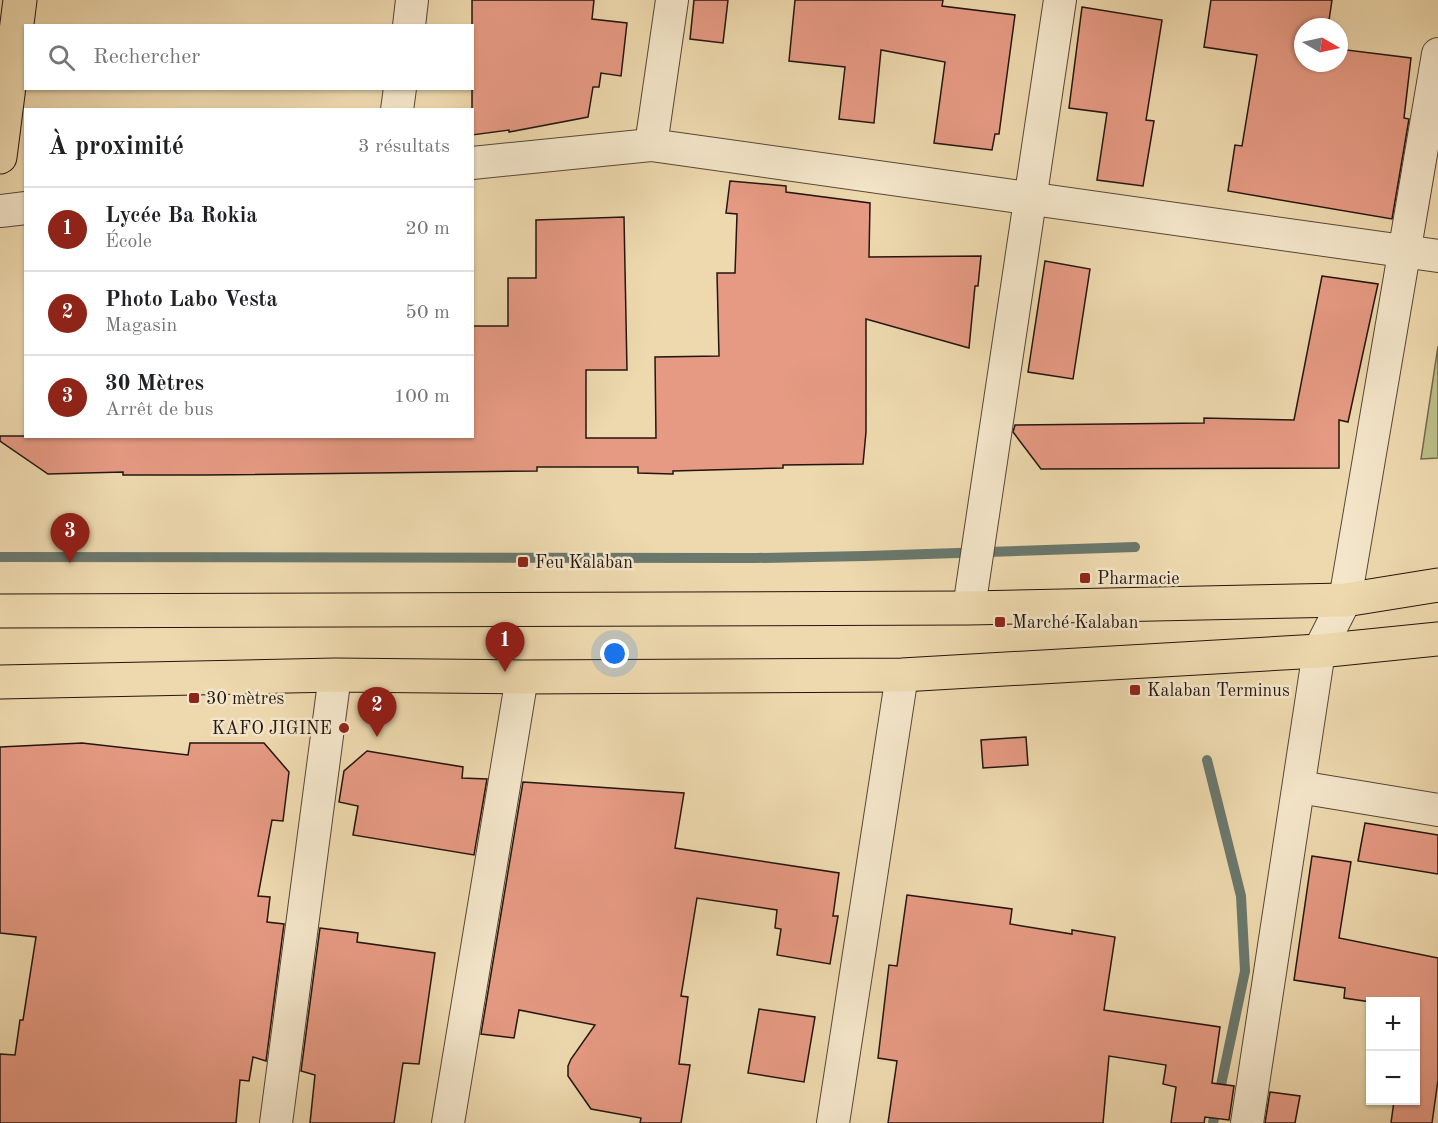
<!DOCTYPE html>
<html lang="fr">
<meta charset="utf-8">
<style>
body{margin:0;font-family:"Old Standard TT",serif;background:#f6f6f6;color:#202124}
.controls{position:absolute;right:18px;bottom:18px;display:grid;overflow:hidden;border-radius:0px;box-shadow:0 2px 4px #0004}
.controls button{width:54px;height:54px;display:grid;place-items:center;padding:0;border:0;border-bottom:2px solid #e0e0e0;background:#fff;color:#202124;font:30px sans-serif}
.compass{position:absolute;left:1294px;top:18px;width:54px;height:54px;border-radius:50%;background:#fff;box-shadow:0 2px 4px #0004;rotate:99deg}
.you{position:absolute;left:615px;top:654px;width:21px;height:21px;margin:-15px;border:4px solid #fff;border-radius:50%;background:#1a73e8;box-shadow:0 0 0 9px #1a73e833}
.badge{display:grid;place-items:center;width:39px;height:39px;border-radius:50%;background:#8f2418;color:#fff;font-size:20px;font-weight:700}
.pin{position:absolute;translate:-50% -50px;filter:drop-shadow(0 2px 3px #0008)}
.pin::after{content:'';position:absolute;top:32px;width:21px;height:18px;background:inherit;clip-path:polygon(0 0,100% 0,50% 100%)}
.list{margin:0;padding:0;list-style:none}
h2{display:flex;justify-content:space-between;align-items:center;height:78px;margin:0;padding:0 24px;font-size:26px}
h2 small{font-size:20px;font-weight:400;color:#757577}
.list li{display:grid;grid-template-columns:39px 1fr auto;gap:18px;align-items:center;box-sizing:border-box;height:84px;padding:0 24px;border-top:2px solid #e0e0e0}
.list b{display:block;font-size:22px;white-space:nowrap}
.list p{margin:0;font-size:20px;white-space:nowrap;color:#757577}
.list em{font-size:20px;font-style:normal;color:#757577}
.icon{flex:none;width:33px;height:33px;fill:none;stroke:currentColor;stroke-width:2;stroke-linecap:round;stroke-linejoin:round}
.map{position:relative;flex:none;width:1438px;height:1123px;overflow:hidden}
.search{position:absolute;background:#fff;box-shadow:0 2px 4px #0004;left:24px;top:24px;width:450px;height:66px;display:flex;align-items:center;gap:15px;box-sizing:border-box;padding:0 21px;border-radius:0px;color:#757577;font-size:22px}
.panel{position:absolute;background:#fff;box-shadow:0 2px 4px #0004;left:24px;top:108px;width:450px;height:330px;border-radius:0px}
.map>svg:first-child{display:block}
.green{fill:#bcbe88;stroke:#706a4c;stroke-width:1.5}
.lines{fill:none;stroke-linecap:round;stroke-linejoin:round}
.stream{stroke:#6a786d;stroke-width:10}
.building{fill:#e69a83;stroke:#23150f;stroke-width:1.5}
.minor-casing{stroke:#564637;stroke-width:34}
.primary-casing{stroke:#23150f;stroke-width:35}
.trunk-casing{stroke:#23150f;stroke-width:35}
.minor{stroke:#f4e6ca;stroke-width:32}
.primary{stroke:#eed9ae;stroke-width:33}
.trunk{stroke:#eed9ae;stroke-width:33}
.poi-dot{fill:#8f2418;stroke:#f4e6ca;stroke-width:2}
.labels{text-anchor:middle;stroke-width:5;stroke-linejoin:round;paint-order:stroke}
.poi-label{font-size:18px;fill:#23150f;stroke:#f4e6ca;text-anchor:start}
</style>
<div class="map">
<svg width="1438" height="1123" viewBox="0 0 1438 1123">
<rect width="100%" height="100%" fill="#eed9ae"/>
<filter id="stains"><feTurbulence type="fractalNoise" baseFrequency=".00333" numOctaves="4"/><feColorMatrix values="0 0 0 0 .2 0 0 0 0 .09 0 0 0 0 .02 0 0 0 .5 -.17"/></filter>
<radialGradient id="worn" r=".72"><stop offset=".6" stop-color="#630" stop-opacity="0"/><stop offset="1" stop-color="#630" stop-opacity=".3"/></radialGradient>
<polygon class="green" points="1438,346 1438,458 1421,459"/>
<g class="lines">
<g class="stream">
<polyline points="0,557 756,558 866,556 1135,547"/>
<polyline points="1207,760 1241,896 1245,971 1213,1123"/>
</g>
</g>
<g class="building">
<polygon points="472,0 594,0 592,19 627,23 621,76 601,73 599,87 593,87 588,117 509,132 509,130 472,135"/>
<polygon points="694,0 728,0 723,43 690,39"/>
<polygon points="795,0 943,0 942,6 1015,15 999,134 995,134 992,150 934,143 945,62 881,50 874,123 839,119 845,67 789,61"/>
<polygon points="1211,0 1332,0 1328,27 1303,27 1303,63 1339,63 1339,49 1411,58 1404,118 1409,119 1392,219 1228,191 1235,145 1242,146 1257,55 1204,47"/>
<polygon points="1082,7 1162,20 1146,120 1154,121 1143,186 1097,180 1107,113 1069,108"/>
<polygon points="730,181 786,186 786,192 870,203 869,257 981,256 978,286 975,286 969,348 866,319 866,432 863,464 783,465 783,468 673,471 673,474 638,473 638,467 537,467 537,471 206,475 123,475 123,472 48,474 0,441 0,436 472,436 472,326 508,326 508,278 536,278 536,220 624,217 627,370 586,370 586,438 656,438 655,357 719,356 717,273 735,273 737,214 726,213"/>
<polygon points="1045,261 1090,269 1073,379 1028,372"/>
<polygon points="1322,276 1378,284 1348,422 1339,420 1339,468 1041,469 1013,432 1015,425 1204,423 1204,418 1294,420"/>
<polygon points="1026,737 1028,765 983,768 981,740"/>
<polygon points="82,743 188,755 190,743 264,743 289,772 283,821 272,820 258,896 270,897 267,922 284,924 266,1061 253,1057 249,1081 240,1080 236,1123 0,1123 0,1054 15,1055 20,1020 23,1020 36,937 0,933 0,747"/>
<polygon points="367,751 463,767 462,778 487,779 474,855 353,835 358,806 339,802 344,771"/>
<polygon points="523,782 684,793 675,848 839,873 833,916 838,916 830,964 777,955 781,929 775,928 777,910 697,898 681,996 688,997 679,1064 690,1065 681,1123 640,1123 641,1118 591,1109 568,1076 568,1066 571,1059 595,1025 519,1010 514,1038 481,1034"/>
<polygon points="1365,823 1438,835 1438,874 1358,861"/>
<polygon points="1312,856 1351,862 1339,938 1438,958 1438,1080 1432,1123 1391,1123 1394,1101 1416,1101 1416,1002 1371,1002 1344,998 1345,988 1294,980"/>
<polygon points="907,895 1012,909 1010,924 1072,934 1072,930 1115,937 1104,1010 1220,1027 1212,1083 1234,1086 1229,1120 1205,1117 1204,1123 1171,1123 1176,1087 1163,1084 1166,1065 1109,1056 1103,1123 888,1123 897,1061 878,1058 889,965 897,966"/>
<polygon points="320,928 358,933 357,942 435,953 419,1064 403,1063 394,1123 310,1123 315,1075 301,1071"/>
<polygon points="759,1009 815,1017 804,1082 748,1073"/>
<polygon points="1270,1092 1300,1096 1295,1123 1265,1123"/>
</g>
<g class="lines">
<defs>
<g id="minor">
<polyline points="409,26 412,0"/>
<polyline points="397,110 400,88"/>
<polyline points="651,145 672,0"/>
<polyline points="472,163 651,145 1438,256"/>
<polyline points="0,211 26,208"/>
<polyline points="969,608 1060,0"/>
<polyline points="1299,787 1438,810"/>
<polyline points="276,1123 335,675"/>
<polyline points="448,1123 522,677"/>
<polyline points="833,1123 902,675"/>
<polyline points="1247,1123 1319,651 1345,600 1438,54"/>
</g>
<polyline id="primary" points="0,157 20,0"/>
<g id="trunk">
<polyline points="0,611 969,608 1345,600 1438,585"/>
<polyline points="0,682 335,675 522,677 902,675 1319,651 1438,639"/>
</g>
</defs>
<use href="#minor" class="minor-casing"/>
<use href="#primary" class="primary-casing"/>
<use href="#trunk" class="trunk-casing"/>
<use href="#minor" class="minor"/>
<use href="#primary" class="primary"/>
<use href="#trunk" class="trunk"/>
</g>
<g class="poi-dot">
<rect x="517" y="556" width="12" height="12" rx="3"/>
<rect x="1079" y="572" width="12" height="12" rx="3"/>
<rect x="994" y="616" width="12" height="12" rx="3"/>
<rect x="1129" y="684" width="12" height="12" rx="3"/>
<rect x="188" y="692" width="12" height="12" rx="3"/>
<circle cx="344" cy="728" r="6"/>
</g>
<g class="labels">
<g class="poi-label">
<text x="535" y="568">Feu Kalaban</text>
<text x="1097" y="584">Pharmacie</text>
<text x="1012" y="628">Marché Kalaban</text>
<text x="1147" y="696">Kalaban Terminus</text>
<text x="206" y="704">30 mètres</text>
<text x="332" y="734" text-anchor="end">KAFO JIGINE</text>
</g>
</g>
<rect width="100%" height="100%" filter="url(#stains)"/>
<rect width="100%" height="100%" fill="url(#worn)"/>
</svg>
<div class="controls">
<button>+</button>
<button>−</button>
</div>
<svg class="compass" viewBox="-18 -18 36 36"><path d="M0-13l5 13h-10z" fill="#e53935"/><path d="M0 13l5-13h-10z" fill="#757577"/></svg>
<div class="you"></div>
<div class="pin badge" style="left:505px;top:672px">1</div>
<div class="pin badge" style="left:377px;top:737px">2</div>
<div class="pin badge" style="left:70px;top:563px">3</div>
<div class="search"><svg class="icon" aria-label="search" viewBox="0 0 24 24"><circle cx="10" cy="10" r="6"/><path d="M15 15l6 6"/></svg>Rechercher</div>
<section class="panel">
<h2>À proximité<small>3 résultats</small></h2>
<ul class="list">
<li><span class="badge">1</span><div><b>Lycée Ba Rokia</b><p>École</p></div><em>20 m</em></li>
<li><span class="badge">2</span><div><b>Photo Labo Vesta</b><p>Magasin</p></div><em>50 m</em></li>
<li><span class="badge">3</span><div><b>30 Mètres</b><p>Arrêt de bus</p></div><em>100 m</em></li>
</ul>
</section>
</div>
